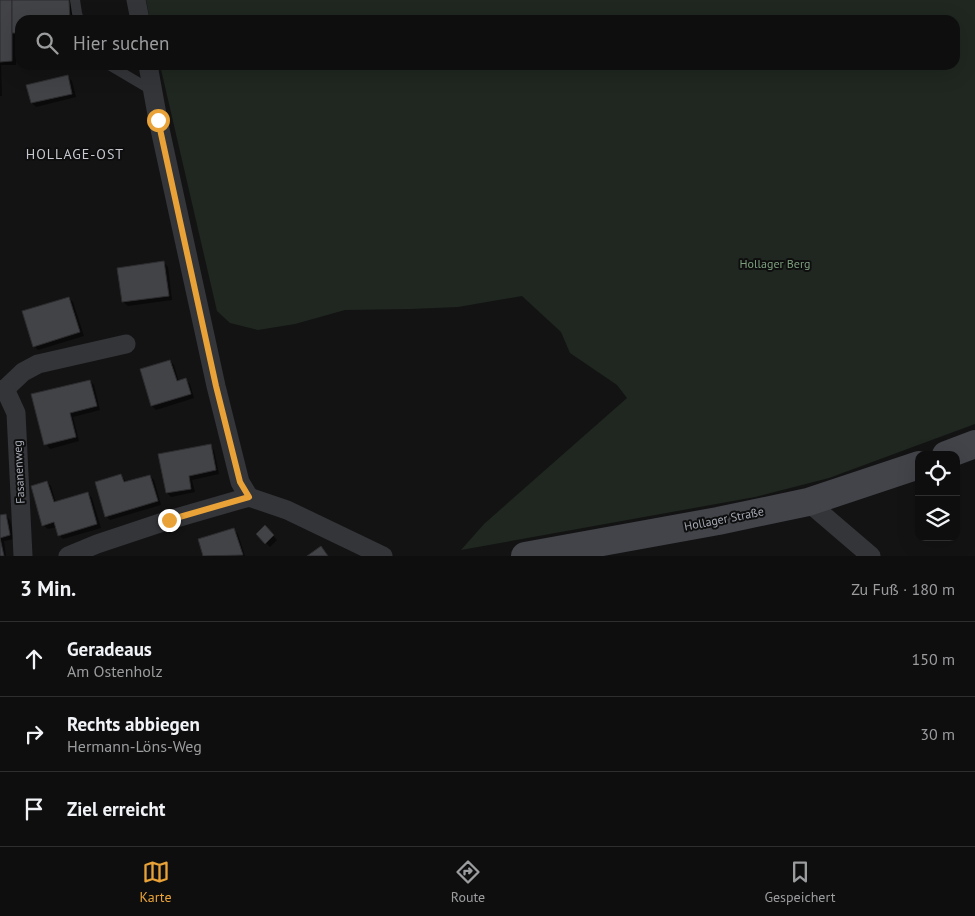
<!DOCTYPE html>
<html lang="de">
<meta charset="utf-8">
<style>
body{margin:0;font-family:"PT Sans",sans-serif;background:#1c1c1d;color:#f1f3f6}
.controls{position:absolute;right:15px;bottom:15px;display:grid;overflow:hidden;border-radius:10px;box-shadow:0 5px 20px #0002}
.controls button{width:45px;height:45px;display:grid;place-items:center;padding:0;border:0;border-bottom:1px solid #2e2e2f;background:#0e0e0f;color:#f1f3f6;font:25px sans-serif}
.stop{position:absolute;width:15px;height:15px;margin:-11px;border:4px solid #e8a237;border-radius:50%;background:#fff}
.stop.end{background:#e8a237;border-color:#fff;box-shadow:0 1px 5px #0008}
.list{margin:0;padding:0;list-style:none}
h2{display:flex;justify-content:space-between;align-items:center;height:65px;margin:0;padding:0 20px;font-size:21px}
h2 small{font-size:16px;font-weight:400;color:#9b9c9e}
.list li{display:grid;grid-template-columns:32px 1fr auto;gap:15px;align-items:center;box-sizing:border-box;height:75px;padding:0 20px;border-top:1px solid #2e2e2f}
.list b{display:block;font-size:19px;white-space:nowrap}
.list p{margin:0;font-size:16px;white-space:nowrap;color:#9b9c9e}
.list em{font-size:16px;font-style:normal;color:#9b9c9e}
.icon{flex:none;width:28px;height:28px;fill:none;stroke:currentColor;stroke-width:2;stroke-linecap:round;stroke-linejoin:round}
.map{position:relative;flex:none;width:975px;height:556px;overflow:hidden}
.search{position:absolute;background:#0e0e0f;box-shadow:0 5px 20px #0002;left:15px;right:15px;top:15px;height:55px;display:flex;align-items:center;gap:12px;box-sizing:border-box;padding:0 18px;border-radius:15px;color:#9b9c9e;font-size:19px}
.sheet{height:290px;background:#0e0e0f}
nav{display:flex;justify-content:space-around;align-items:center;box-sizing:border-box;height:70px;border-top:1px solid #2e2e2f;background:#0e0e0f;font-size:14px;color:#9b9c9e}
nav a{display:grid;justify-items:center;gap:2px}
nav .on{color:#e8a237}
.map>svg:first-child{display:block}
.green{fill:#1f2720}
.shadow{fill:#0007}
.building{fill:#424347;stroke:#2d2d30}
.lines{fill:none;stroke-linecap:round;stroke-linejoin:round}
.lane{stroke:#343539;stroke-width:10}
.street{stroke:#343539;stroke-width:19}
.secondary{stroke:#424449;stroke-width:28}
.route{stroke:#e8a237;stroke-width:6}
.labels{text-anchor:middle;stroke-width:4;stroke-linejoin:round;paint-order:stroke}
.park-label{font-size:12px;fill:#7d9e7d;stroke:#0e0e0f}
.street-label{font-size:12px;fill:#a5aab4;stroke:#0e0e0f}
.neighbourhood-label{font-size:14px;letter-spacing:1px;fill:#c6c9d0;stroke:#0e0e0f}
</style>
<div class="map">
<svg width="975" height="556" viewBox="0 0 975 556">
<rect width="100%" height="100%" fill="#131314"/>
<polygon class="green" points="146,0 975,0 975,424 829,478 755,497 461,550 484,524 627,398 617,385 570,353 561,332 522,296 458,307 411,309 345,310 295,324 258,330 230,323 217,311 160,65 955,65 955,20 150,20"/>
<g class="shadow">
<polygon points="0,0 73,0 73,20 20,20 20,36 16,36 16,65 1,65 2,96 0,96"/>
<polygon points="67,76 72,81 76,97 36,107 32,103"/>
<polygon points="163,262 168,267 172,300 128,306 123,302 119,269"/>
<polygon points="69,298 73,302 84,336 38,350 34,346"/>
<polygon points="170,361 174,365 179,382 186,380 190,384 194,398 156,410 152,406 141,370"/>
<polygon points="90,381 94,385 100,410 73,417 79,441 50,449 46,444"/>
<polygon points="210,446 214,450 219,474 192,480 195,492 171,497 167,493"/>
<polygon points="121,476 125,480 126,483 150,476 154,480 161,505 110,520 106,516"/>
<polygon points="47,482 51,486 56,503 88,493 92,498 101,528 63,539 59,535 57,527 48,529 43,525"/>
<polygon points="6,516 10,520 14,539 4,541 6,556 0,556 0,517"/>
<polygon points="265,527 277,540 270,547 257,534"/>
<polygon points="234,530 238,534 245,556 205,556 200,540"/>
</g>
<g class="building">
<polygon points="0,0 12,0 12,61 0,62"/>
<polygon points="12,0 69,0 70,20 20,20 20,33 12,33"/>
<polygon points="68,75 72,94 31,103 26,85"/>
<polygon points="164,261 169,296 122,302 117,268"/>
<polygon points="69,297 80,332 33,347 22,311"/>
<polygon points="170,360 177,381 186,378 191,394 151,406 140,369"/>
<polygon points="90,380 97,406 70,413 76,437 44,445 31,394"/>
<polygon points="211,444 216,470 189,476 191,489 166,493 158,454"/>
<polygon points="121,474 124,482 150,475 158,501 105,517 95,482"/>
<polygon points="47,481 54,502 88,492 97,524 58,536 54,522 42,526 31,486"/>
<polygon points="6,514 10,535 0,538 4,556 0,556 0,515"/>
<polygon points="265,525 274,535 265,544 256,534"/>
<polygon points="234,528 243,555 203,556 198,539"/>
<polygon points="321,546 328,556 307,556"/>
</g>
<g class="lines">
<g class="lane">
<polyline points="75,0 77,13 79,20"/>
<polyline points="109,65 153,91"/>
</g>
<g class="street">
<polyline points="136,0 140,20"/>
<polyline points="148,65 158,120 216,386 240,482 249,497"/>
<polyline points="5,389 23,372 38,364 126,344"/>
<polyline points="0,390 5,389 16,413 23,556"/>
<polyline points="808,502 871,556"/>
<polyline points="68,556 97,544 169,520 249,497 287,510 383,556"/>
</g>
<g class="secondary">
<polyline points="946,455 975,444"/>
<polyline points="525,556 718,521 808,502 919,465"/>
</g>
</g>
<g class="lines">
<polyline class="route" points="158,120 216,386 240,482 249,497 169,520"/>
</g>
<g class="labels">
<g class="park-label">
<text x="775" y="268">Hollager Berg</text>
</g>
<g class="street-label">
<text transform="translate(19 472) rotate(-93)" y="4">Fasanenweg</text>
<text transform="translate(724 519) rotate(-11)" y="4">Hollager Straße</text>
</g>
<g class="neighbourhood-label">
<text x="75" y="159">HOLLAGE-OST</text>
</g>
</g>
</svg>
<div class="controls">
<button><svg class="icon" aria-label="locate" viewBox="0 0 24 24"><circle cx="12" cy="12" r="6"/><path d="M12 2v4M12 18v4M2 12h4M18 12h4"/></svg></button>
<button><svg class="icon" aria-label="layers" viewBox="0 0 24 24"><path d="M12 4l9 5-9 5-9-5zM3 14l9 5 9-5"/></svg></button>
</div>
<div class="stop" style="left:158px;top:120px"></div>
<div class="stop end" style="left:169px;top:520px"></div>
<div class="search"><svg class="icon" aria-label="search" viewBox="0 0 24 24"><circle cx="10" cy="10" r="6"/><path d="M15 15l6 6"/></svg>Hier suchen</div>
</div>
<section class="sheet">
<h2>3 Min.<small>Zu Fuß · 180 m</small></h2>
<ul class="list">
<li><svg class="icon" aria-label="ahead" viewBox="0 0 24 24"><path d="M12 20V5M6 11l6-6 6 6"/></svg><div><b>Geradeaus</b><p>Am Ostenholz</p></div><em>150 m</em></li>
<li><svg class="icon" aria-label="right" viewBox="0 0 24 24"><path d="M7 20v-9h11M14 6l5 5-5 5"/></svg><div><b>Rechts abbiegen</b><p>Hermann-Löns-Weg</p></div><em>30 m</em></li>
<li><svg class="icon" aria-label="arrive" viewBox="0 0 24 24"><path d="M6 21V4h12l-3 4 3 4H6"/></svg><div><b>Ziel erreicht</b></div></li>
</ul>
</section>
<nav>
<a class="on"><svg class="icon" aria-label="map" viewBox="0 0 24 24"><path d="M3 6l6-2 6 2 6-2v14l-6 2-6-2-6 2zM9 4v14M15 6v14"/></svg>Karte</a>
<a><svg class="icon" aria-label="directions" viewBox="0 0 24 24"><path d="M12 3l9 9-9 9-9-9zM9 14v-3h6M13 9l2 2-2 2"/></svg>Route</a>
<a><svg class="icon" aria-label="saved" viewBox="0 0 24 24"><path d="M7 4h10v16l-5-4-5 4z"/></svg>Gespeichert</a>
</nav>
